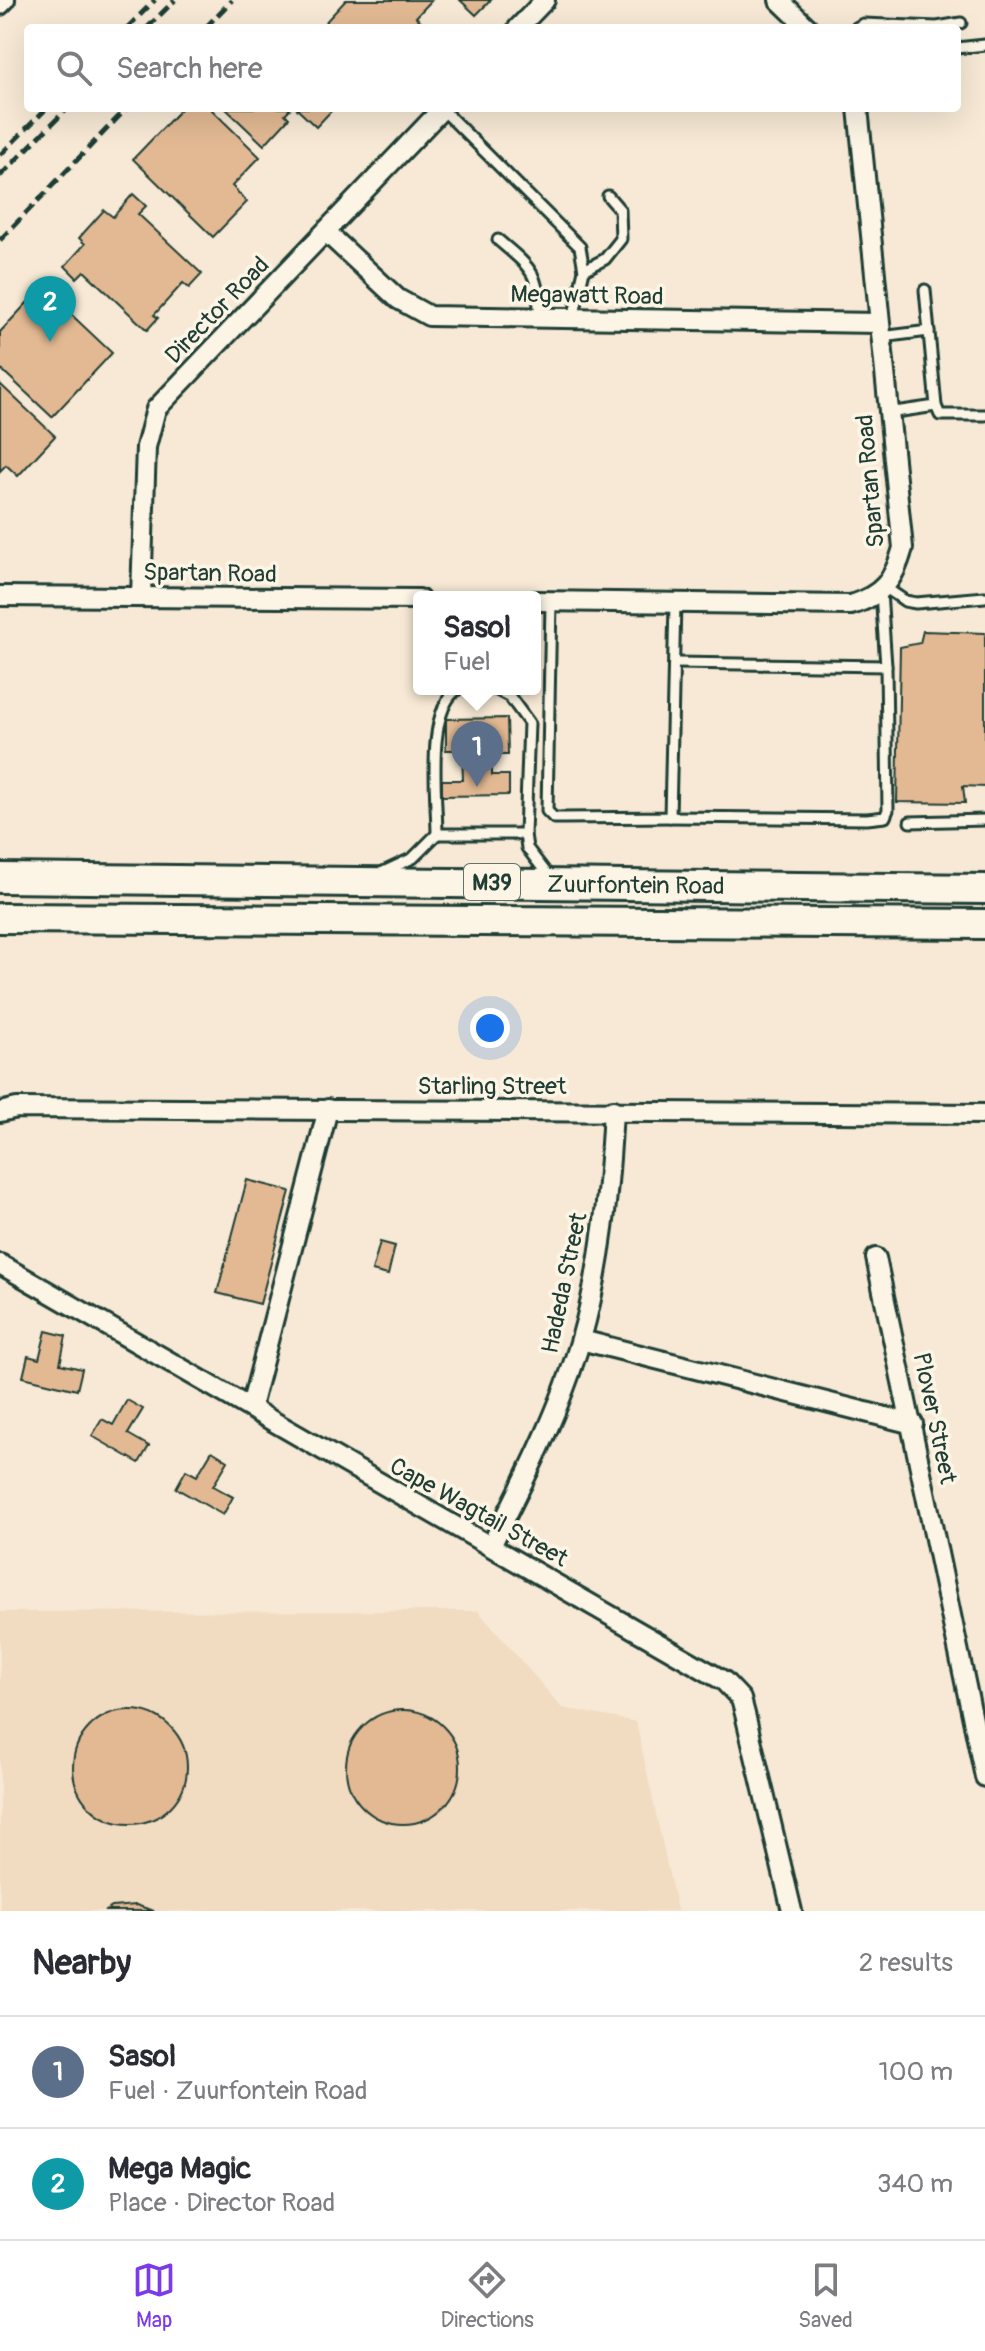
<!DOCTYPE html>
<meta charset="utf-8">
<style>
body{margin:0;font-family:Pangolin,sans-serif;background:#f7f7f7;color:#2b2b33}
.you{position:absolute;left:490px;top:1028px;width:28px;height:28px;margin:-20px;border:6px solid #fff;border-radius:50%;background:#1a73e8;box-shadow:0 0 0 12px #1a73e833}
.badge{display:grid;place-items:center;width:52px;height:52px;border-radius:50%;background:#7c3aed;color:#fff;font-size:26px;font-weight:700}
.pin{position:absolute;translate:-50% -66px;filter:drop-shadow(0 2px 4px #0008)}
.pin::after{content:'';position:absolute;top:42px;width:28px;height:24px;background:inherit;clip-path:polygon(0 0,100% 0,50% 100%)}
.popup{position:absolute;left:413px;top:591px;width:128px;height:104px;box-sizing:border-box;display:grid;place-content:center;border-radius:8px;background:#fff;filter:drop-shadow(0 2px 6px #0005);font-size:26px;white-space:nowrap;color:#7c7c81}
.popup b{font-size:30px;color:#2b2b33}
.popup::after{content:'';position:absolute;left:50%;top:100%;margin-left:-16px;border:16px solid transparent;border-top-color:#fff}
.list{margin:0;padding:0;list-style:none}
h2{display:flex;justify-content:space-between;align-items:center;height:104px;margin:0;padding:0 32px;font-size:34px}
h2 small{font-size:26px;font-weight:400;color:#7c7c81}
.list li{display:grid;grid-template-columns:52px 1fr auto;gap:24px;align-items:center;box-sizing:border-box;height:112px;padding:0 32px;border-top:2px solid #e1e1e2}
.list b{display:block;font-size:30px;white-space:nowrap}
.list p{margin:0;font-size:26px;white-space:nowrap;color:#7c7c81}
.list em{font-size:26px;font-style:normal;color:#7c7c81}
.icon{flex:none;width:44px;height:44px;fill:none;stroke:currentColor;stroke-width:2;stroke-linecap:round;stroke-linejoin:round}
.map{position:relative;flex:none;width:985px;height:1911px;overflow:hidden}
.search{position:absolute;background:#fff;box-shadow:0 8px 32px #0002;left:24px;right:24px;top:24px;height:88px;display:flex;align-items:center;gap:20px;box-sizing:border-box;padding:0 28px;border-radius:8px;color:#7c7c81;font-size:30px}
.sheet{height:328px;background:#fff}
nav{display:flex;justify-content:space-around;align-items:center;box-sizing:border-box;height:112px;border-top:2px solid #e1e1e2;background:#fff;font-size:22px;color:#7c7c81}
nav a{display:grid;justify-items:center;gap:4px}
nav .on{color:#7c3aed}
.map>svg:first-child{display:block}
.built{fill:#f1dbc1}
.building{fill:#e2b993;stroke:#1f3d34;stroke-width:2}
.lines{fill:none;stroke-linecap:round;stroke-linejoin:round}
.lane-casing{stroke:#1f3d34;stroke-width:15}
.street-casing{stroke:#1f3d34;stroke-width:24}
.primary-casing{stroke:#1f3d34;stroke-width:34}
.lane{stroke:#fcf5e5;stroke-width:9}
.street{stroke:#fcf5e5;stroke-width:18}
.primary{stroke:#fcf5e5;stroke-width:28}
.rail{stroke:#1f3d34;stroke-width:5;stroke-dasharray:12 6;stroke-linecap:butt}
.labels{text-anchor:middle;stroke-width:7;stroke-linejoin:round;paint-order:stroke}
.shield{fill:#fcf5e5;stroke:#617469;stroke-width:2}
.shield-label{font-size:22px;font-weight:bold;fill:#1f3d34}
.street-label{font-size:24px;fill:#1f3d34;stroke:#fcf5e5}
</style>
<div class="map">
<svg width="985" height="1911" viewBox="0 0 985 1911">
<rect width="100%" height="100%" fill="#f7e9d5"/>
<filter id="ink" filterUnits="userSpaceOnUse"><feTurbulence type="fractalNoise" baseFrequency=".0125" numOctaves="2"/><feDisplacementMap in="SourceGraphic" scale="16" xChannelSelector="R" yChannelSelector="G"/><feConvolveMatrix kernelMatrix="1 2 1 2 8 2 1 2 1" color-interpolation-filters="sRGB"/></filter>
<g filter="url(#ink)">
<polygon class="built" points="478,1611 562,1708 636,1722 677,1911 0,1911 0,1612"/>
<g class="building">
<polygon points="346,0 432,0 416,17 428,28 320,28"/>
<polygon points="460,0 491,0 476,15"/>
<polygon points="182,108 210,108 260,157 232,186 247,202 213,237 133,159"/>
<polygon points="225,108 291,108 285,114 289,118 264,145"/>
<polygon points="296,108 334,108 316,127"/>
<polygon points="133,194 146,206 138,214 202,274 189,288 183,283 154,315 158,318 147,330 84,271 77,278 65,266 85,244 79,238 104,210 113,217"/>
<polygon points="42,287 112,353 52,417 0,368 0,332"/>
<polygon points="0,384 55,436 18,476 6,465 0,471"/>
<polygon points="923,631 985,633 985,787 963,786 965,803 897,802 900,647 920,643"/>
<polygon points="507,718 508,755 492,755 492,750 446,750 446,719"/>
<polygon points="462,750 492,750 492,775 509,775 509,795 442,796 442,780 463,780"/>
<polygon points="247,1180 290,1191 260,1304 217,1293"/>
<polygon points="380,1242 395,1246 388,1275 372,1271"/>
<polygon points="46,1331 66,1336 60,1364 82,1369 77,1390 23,1377 28,1356 39,1359"/>
<polygon points="127,1400 143,1409 128,1434 149,1446 139,1463 92,1436 102,1419 113,1425"/>
<polygon points="212,1451 228,1461 213,1486 233,1497 223,1515 176,1488 186,1470 197,1476"/>
<circle cx="403" cy="1767" r="57"/>
<circle cx="130" cy="1767" r="57"/>
<polygon points="136,1905 154,1911 106,1911 112,1907"/>
</g>
<g class="lines">
<defs>
<g id="lane">
<polyline points="856,28 863,24 937,27 961,23"/>
<polyline points="957,48 985,45"/>
<polyline points="442,109 580,247 584,270 573,319"/>
<path d="M498,240c33,28 42,33 41,79"/>
<polyline points="584,270 605,259 621,239 620,210 608,196"/>
<polyline points="925,290 936,406 940,415 985,415"/>
<polyline points="881,337 929,331"/>
<polyline points="888,413 936,406"/>
<polyline points="886,588 905,601 916,603 985,597"/>
<polyline points="881,592 886,666"/>
<polyline points="551,601 547,811 554,818 564,818 670,817 675,603"/>
<polyline points="495,689 510,697 529,723 525,834 527,848 550,878"/>
<polyline points="670,817 867,819 885,817 888,810 886,666 676,663"/>
<polyline points="910,822 985,820"/>
<polyline points="437,834 525,834"/>
<path d="M383,872l30,-14 24,-24c0,-36 -12,-124 21,-145"/>
</g>
<g id="street">
<polyline points="779,0 808,28"/>
<polyline points="0,5 5,0"/>
<polyline points="518,28 545,0"/>
<polyline points="326,232 398,299 429,316 878,323"/>
<polyline points="0,596 419,599"/>
<polyline points="141,596 146,447 156,409 443,108"/>
<path d="M535,601l316,4c32,-10 43,-25 52,-57l-45,-440"/>
<polyline points="0,1112 17,1108 985,1114"/>
<polyline points="876,1258 985,1777"/>
<polyline points="0,1264 724,1681 741,1699 745,1714 792,1911"/>
<polyline points="581,1340 913,1424"/>
<polyline points="251,1407 328,1109"/>
<path d="M491,1546c34,-67 69,-135 90,-207 21,-73 28,-152 32,-229"/>
</g>
<g id="primary">
<path id="s1" d="M0,878l985,11"/>
<polyline points="0,918 985,924"/>
</g>
</defs>
<use href="#lane" class="lane-casing"/>
<use href="#street" class="street-casing"/>
<use href="#primary" class="primary-casing"/>
<use href="#lane" class="lane"/>
<use href="#street" class="street"/>
<use href="#primary" class="primary"/>
<g class="rail">
<polyline points="127,28 155,0"/>
<polyline points="147,28 175,0"/>
<polyline points="205,28 232,0"/>
<polyline points="0,155 47,108"/>
<polyline points="0,176 68,108"/>
<polyline points="0,240 127,108"/>
</g>
</g>
</g>
<g class="labels">
<rect class="shield" x="464" y="864" width="56" height="36" rx="6"/>
<g class="shield-label">
<text x="492" y="890">M39</text>
</g>
<g class="street-label">
<text transform="translate(587 295) rotate(1)" y="8">Megawatt Road</text>
<text transform="translate(217 310) rotate(-46)" y="8">Director Road</text>
<text transform="translate(870 481) rotate(-95)" y="8">Spartan Road</text>
<text transform="translate(210 573) rotate(1)" y="8">Spartan Road</text>
<text dy="8" stroke="none"><textPath href="#s1" startOffset="636">Zuurfontein Road</textPath></text>
<text x="492" y="1094">Starling Street</text>
<text transform="translate(564 1283) rotate(-78)" y="8">Hadeda Street</text>
<text transform="translate(935 1418) rotate(78)" y="8">Plover Street</text>
<text transform="translate(479 1512) rotate(29)" y="8">Cape Wagtail Street</text>
</g>
</g>
</svg>
<div class="you"></div>
<div class="pin badge" style="left:477px;top:787px;background:#5c6f8a">1</div>
<div class="popup"><b>Sasol</b>Fuel</div>
<div class="pin badge" style="left:50px;top:342px;background:#0f9aa8">2</div>
<div class="search"><svg class="icon" aria-label="search" viewBox="0 0 24 24"><circle cx="10" cy="10" r="6"/><path d="M15 15l6 6"/></svg>Search here</div>
</div>
<section class="sheet">
<h2>Nearby<small>2 results</small></h2>
<ul class="list">
<li><span class="badge" style="background:#5c6f8a">1</span><div><b>Sasol</b><p>Fuel · Zuurfontein Road</p></div><em>100 m</em></li>
<li><span class="badge" style="background:#0f9aa8">2</span><div><b>Mega Magic</b><p>Place · Director Road</p></div><em>340 m</em></li>
</ul>
</section>
<nav>
<a class="on"><svg class="icon" aria-label="map" viewBox="0 0 24 24"><path d="M3 6l6-2 6 2 6-2v14l-6 2-6-2-6 2zM9 4v14M15 6v14"/></svg>Map</a>
<a><svg class="icon" aria-label="directions" viewBox="0 0 24 24"><path d="M12 3l9 9-9 9-9-9zM9 14v-3h6M13 9l2 2-2 2"/></svg>Directions</a>
<a><svg class="icon" aria-label="saved" viewBox="0 0 24 24"><path d="M7 4h10v16l-5-4-5 4z"/></svg>Saved</a>
</nav>
